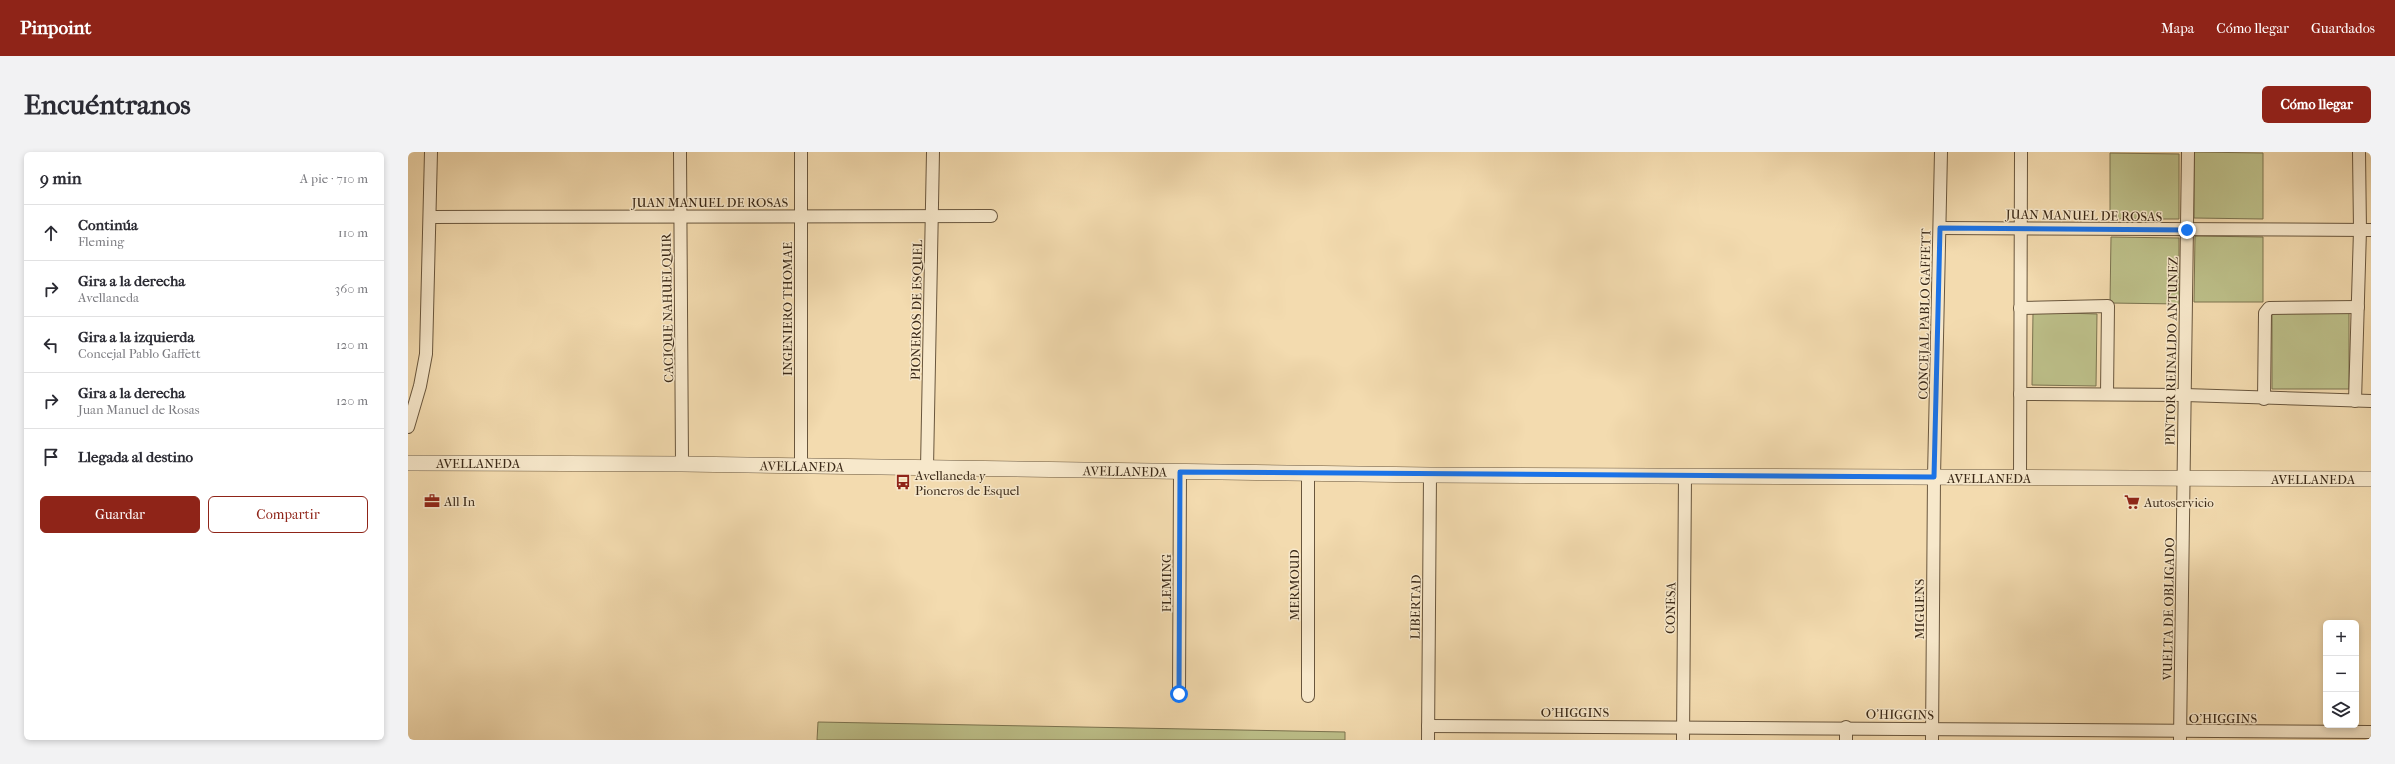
<!DOCTYPE html>
<html lang="es">
<meta charset="utf-8">
<style>
body{margin:0;font-family:"IM FELL French Canon",serif;background:#f2f2f3;color:#2b2b33}
.controls{position:absolute;right:12px;bottom:12px;display:grid;overflow:hidden;border-radius:6px;box-shadow:0 2px 6px #0003}
.controls button{width:36px;height:36px;display:grid;place-items:center;padding:0;border:0;border-bottom:1px solid #e1e1e2;background:#fff;color:#2b2b33;font:20px sans-serif}
.stop{position:absolute;width:12px;height:12px;margin:-9px;border:3px solid #1a73e8;border-radius:50%;background:#fff}
.stop.end{background:#1a73e8;border-color:#fff;box-shadow:0 1px 4px #0008}
.list{margin:0;padding:0;list-style:none}
h2{display:flex;justify-content:space-between;align-items:center;height:52px;margin:0;padding:0 16px;font-size:17px}
h2 small{font-size:13px;font-weight:400;color:#7c7c81}
.list li{display:grid;grid-template-columns:26px 1fr auto;gap:12px;align-items:center;box-sizing:border-box;height:56px;padding:0 16px;border-top:1px solid #e1e1e2}
.list b{display:block;font-size:15px;white-space:nowrap}
.list p{margin:0;font-size:13px;white-space:nowrap;color:#7c7c81}
.list em{font-size:13px;font-style:normal;color:#7c7c81}
.actions{display:flex;gap:8px;padding:12px 16px}
.actions a{flex:1;padding:9px 0;border:1px solid #8f2418;border-radius:6px;text-align:center;font-size:14px;color:#8f2418}
.actions .main{background:#8f2418;color:#fff}
.icon{flex:none;width:22px;height:22px;fill:none;stroke:currentColor;stroke-width:2;stroke-linecap:round;stroke-linejoin:round}
.map{position:relative;flex:none;width:1963px;height:588px;overflow:hidden;border-radius:6px}
header{display:flex;align-items:center;gap:24px;box-sizing:border-box;height:56px;padding:0 20px;background:#8f2418;color:#fff}
header strong{font-size:19px}
nav{display:flex;gap:22px;margin-inline-start:auto;font-size:14px}
.intro{display:flex;align-items:center;justify-content:space-between;box-sizing:border-box;height:96px;padding:0 24px}
h1{margin:0;font-size:28px}
.button{padding:10px 18px;border-radius:6px;background:#8f2418;color:#fff;font-size:14px;font-weight:700}
main{display:flex;gap:24px;padding:0 24px}
aside{flex:1;background:#fff;border-radius:6px;box-shadow:0 2px 6px #0003}
.map>svg:first-child{display:block}
.green{fill:#bdc08a;stroke:#7c7450}
.lines{fill:none;stroke-linecap:round;stroke-linejoin:round}
.minor-casing{stroke:#69563d;stroke-width:14}
.tertiary-casing{stroke:#69563d;stroke-width:16}
.minor{stroke:#f7e8cb;stroke-width:12}
.tertiary{stroke:#f7e8cb;stroke-width:15}
.route{stroke:#1a73e8;stroke-width:5}
.labels{text-anchor:middle;stroke-width:3;stroke-linejoin:round;paint-order:stroke}
.street-label{font-size:13px;fill:#3b2917;stroke:#f7e8cb}
.poi-label{font-size:13px;fill:#3b2917;stroke:#f7e8cb;text-anchor:start}
</style>
<header>
<strong>Pinpoint</strong>
<nav><a>Mapa</a><a>Cómo llegar</a><a>Guardados</a></nav>
</header>
<div class="intro"><h1>Encuéntranos</h1><a class="button">Cómo llegar</a></div>
<main>
<aside>
<h2>9 min<small>A pie · 710 m</small></h2>
<ul class="list">
<li><svg class="icon" aria-label="ahead" viewBox="0 0 24 24"><path d="M12 20V5M6 11l6-6 6 6"/></svg><div><b>Continúa</b><p>Fleming</p></div><em>110 m</em></li>
<li><svg class="icon" aria-label="right" viewBox="0 0 24 24"><path d="M7 20v-9h11M14 6l5 5-5 5"/></svg><div><b>Gira a la derecha</b><p>Avellaneda</p></div><em>360 m</em></li>
<li><svg class="icon" aria-label="left" viewBox="0 0 24 24"><path d="M17 20v-9H6M10 6l-5 5 5 5"/></svg><div><b>Gira a la izquierda</b><p>Concejal Pablo Gaffett</p></div><em>120 m</em></li>
<li><svg class="icon" aria-label="right" viewBox="0 0 24 24"><path d="M7 20v-9h11M14 6l5 5-5 5"/></svg><div><b>Gira a la derecha</b><p>Juan Manuel de Rosas</p></div><em>120 m</em></li>
<li><svg class="icon" aria-label="arrive" viewBox="0 0 24 24"><path d="M6 21V4h12l-3 4 3 4H6"/></svg><div><b>Llegada al destino</b></div></li>
</ul>
<div class="actions"><a class="main">Guardar</a><a>Compartir</a></div>
</aside>
<div class="map">
<svg width="1963" height="588" viewBox="0 0 1963 588">
<rect width="100%" height="100%" fill="#f3dbaf"/>
<filter id="stains"><feTurbulence type="fractalNoise" baseFrequency=".005" numOctaves="4"/><feColorMatrix values="0 0 0 0 .2 0 0 0 0 .09 0 0 0 0 .02 0 0 0 .5 -.17"/></filter>
<radialGradient id="worn" r=".72"><stop offset=".6" stop-color="#630" stop-opacity="0"/><stop offset="1" stop-color="#630" stop-opacity=".3"/></radialGradient>
<g class="green">
<polygon points="1786,0 1855,1 1855,67 1786,66"/>
<polygon points="1702,1 1771,2 1771,67 1702,67"/>
<polygon points="1787,84 1855,85 1855,150 1786,150"/>
<polygon points="1703,85 1771,86 1771,152 1702,151"/>
<polygon points="1625,160 1689,162 1688,234 1624,233"/>
<polygon points="1864,160 1941,161 1941,237 1864,237"/>
<polygon points="410,570 937,580 937,588 409,588"/>
</g>
<g class="lines">
<defs>
<g id="minor">
<polyline points="272,0 274,312"/>
<polyline points="393,0 393,314"/>
<polyline points="22,65 583,64"/>
<polyline points="1532,76 1963,78"/>
<polyline points="1612,156 1700,154 1699,242"/>
<polyline points="1612,242 1777,243 1963,249"/>
<polyline points="1856,247 1857,161 1861,156 1950,155"/>
<polyline points="1947,249 1952,78 1951,0"/>
<polyline points="0,275 12,234 18,202 23,0"/>
<polyline points="519,316 525,0"/>
<polyline points="900,321 900,544"/>
<polyline points="1612,326 1613,0"/>
<polyline points="771,542 772,320"/>
<polyline points="1020,574 1963,580"/>
<polyline points="1772,587 1780,0"/>
<polyline points="1020,588 1022,323"/>
<polyline points="1275,588 1277,324"/>
<polyline points="1438,588 1438,575"/>
<polyline points="1524,588 1526,325 1533,0"/>
</g>
<polyline id="tertiary" points="0,311 274,312 1022,323 1963,327"/>
</defs>
<use href="#minor" class="minor-casing"/>
<use href="#tertiary" class="tertiary-casing"/>
<use href="#minor" class="minor"/>
<use href="#tertiary" class="tertiary"/>
</g>
<g class="lines">
<polyline class="route" points="771,542 772,320 1526,325 1532,76 1779,78"/>
</g>
<defs>
<symbol id="bus-bare" viewBox="-9 -9 18 18"><path d="M-5-6H5V4H4V6H2V4H-2V6H-4V4H-5ZM-3.5-4V0h7V-4ZM-3.5 1.2v1.5H-2V1.2ZM2 1.2v1.5H3.5V1.2Z" fill="#8f2418" stroke="#f7e8cb" stroke-width="2.5" paint-order="stroke"/></symbol>
<symbol id="office-bare" viewBox="-9 -9 18 18"><path d="M-6-3h4V-5.5h4V-3h4V5H-6ZM-1-4.5V-3h2v-1.5ZM-6 0V1H6V0Z" fill="#8f2418" stroke="#f7e8cb" stroke-width="2.5" paint-order="stroke"/></symbol>
<symbol id="supermarket-bare" viewBox="-9 -9 18 18"><path d="M-6-5.5h2.5l.6 2H6L4.5 2H-2.5L-4.4-4H-6ZM-1.5 3.2a1.3 1.3 0 1 0 .1 0ZM3 3.2a1.3 1.3 0 1 0 .1 0Z" fill="#8f2418" stroke="#f7e8cb" stroke-width="2.5" paint-order="stroke"/></symbol>
</defs>
<g fill-rule="evenodd">
<use href="#bus-bare" x="484" y="319" width="22" height="22"/>
<use href="#office-bare" x="13" y="338" width="22" height="22"/>
<use href="#supermarket-bare" x="1713" y="339" width="22" height="22"/>
</g>
<g class="labels">
<g class="street-label">
<text x="302" y="55">JUAN MANUEL DE ROSAS</text>
<text transform="translate(1676 63) rotate(1)" y="5">JUAN MANUEL DE ROSAS</text>
<text transform="translate(259 156) rotate(-91)" y="5">CACIQUE NAHUELQUIR</text>
<text transform="translate(379 157) rotate(-90)" y="5">INGENIERO THOMAE</text>
<text transform="translate(508 158) rotate(-89)" y="5">PIONEROS DE ESQUEL</text>
<text transform="translate(1516 162) rotate(-89)" y="5">CONCEJAL PABLO GAFFETT</text>
<text transform="translate(1763 199) rotate(-89)" y="5">PINTOR REINALDO ANTUNEZ</text>
<text x="70" y="316">AVELLANEDA</text>
<text transform="translate(394 314) rotate(1)" y="5">AVELLANEDA</text>
<text transform="translate(717 319) rotate(1)" y="5">AVELLANEDA</text>
<text x="1581" y="331">AVELLANEDA</text>
<text x="1905" y="332">AVELLANEDA</text>
<text transform="translate(758 431) rotate(-90)" y="5">FLEMING</text>
<text transform="translate(886 433) rotate(-90)" y="5">MERMOUD</text>
<text transform="translate(1007 455) rotate(-89)" y="5">LIBERTAD</text>
<text transform="translate(1262 456) rotate(-89)" y="5">CONESA</text>
<text transform="translate(1511 457) rotate(-90)" y="5">MIGUENS</text>
<text transform="translate(1760 457) rotate(-89)" y="5">VUELTA DE OBLIGADO</text>
<text x="1167" y="565">O'HIGGINS</text>
<text transform="translate(1492 562) rotate(1)" y="5">O'HIGGINS</text>
<text x="1815" y="571">O'HIGGINS</text>
</g>
<g class="poi-label">
<text x="507" y="328">Avellaneda y<tspan x="507" dy="15">Pioneros de Esquel</tspan></text>
<text x="36" y="354">All In</text>
<text x="1736" y="355">Autoservicio</text>
</g>
</g>
<rect width="100%" height="100%" filter="url(#stains)"/>
<rect width="100%" height="100%" fill="url(#worn)"/>
</svg>
<div class="controls">
<button>+</button>
<button>−</button>
<button><svg class="icon" aria-label="layers" viewBox="0 0 24 24"><path d="M12 4l9 5-9 5-9-5zM3 14l9 5 9-5"/></svg></button>
</div>
<div class="stop" style="left:771px;top:542px"></div>
<div class="stop end" style="left:1779px;top:78px"></div>
</div>
</main>
